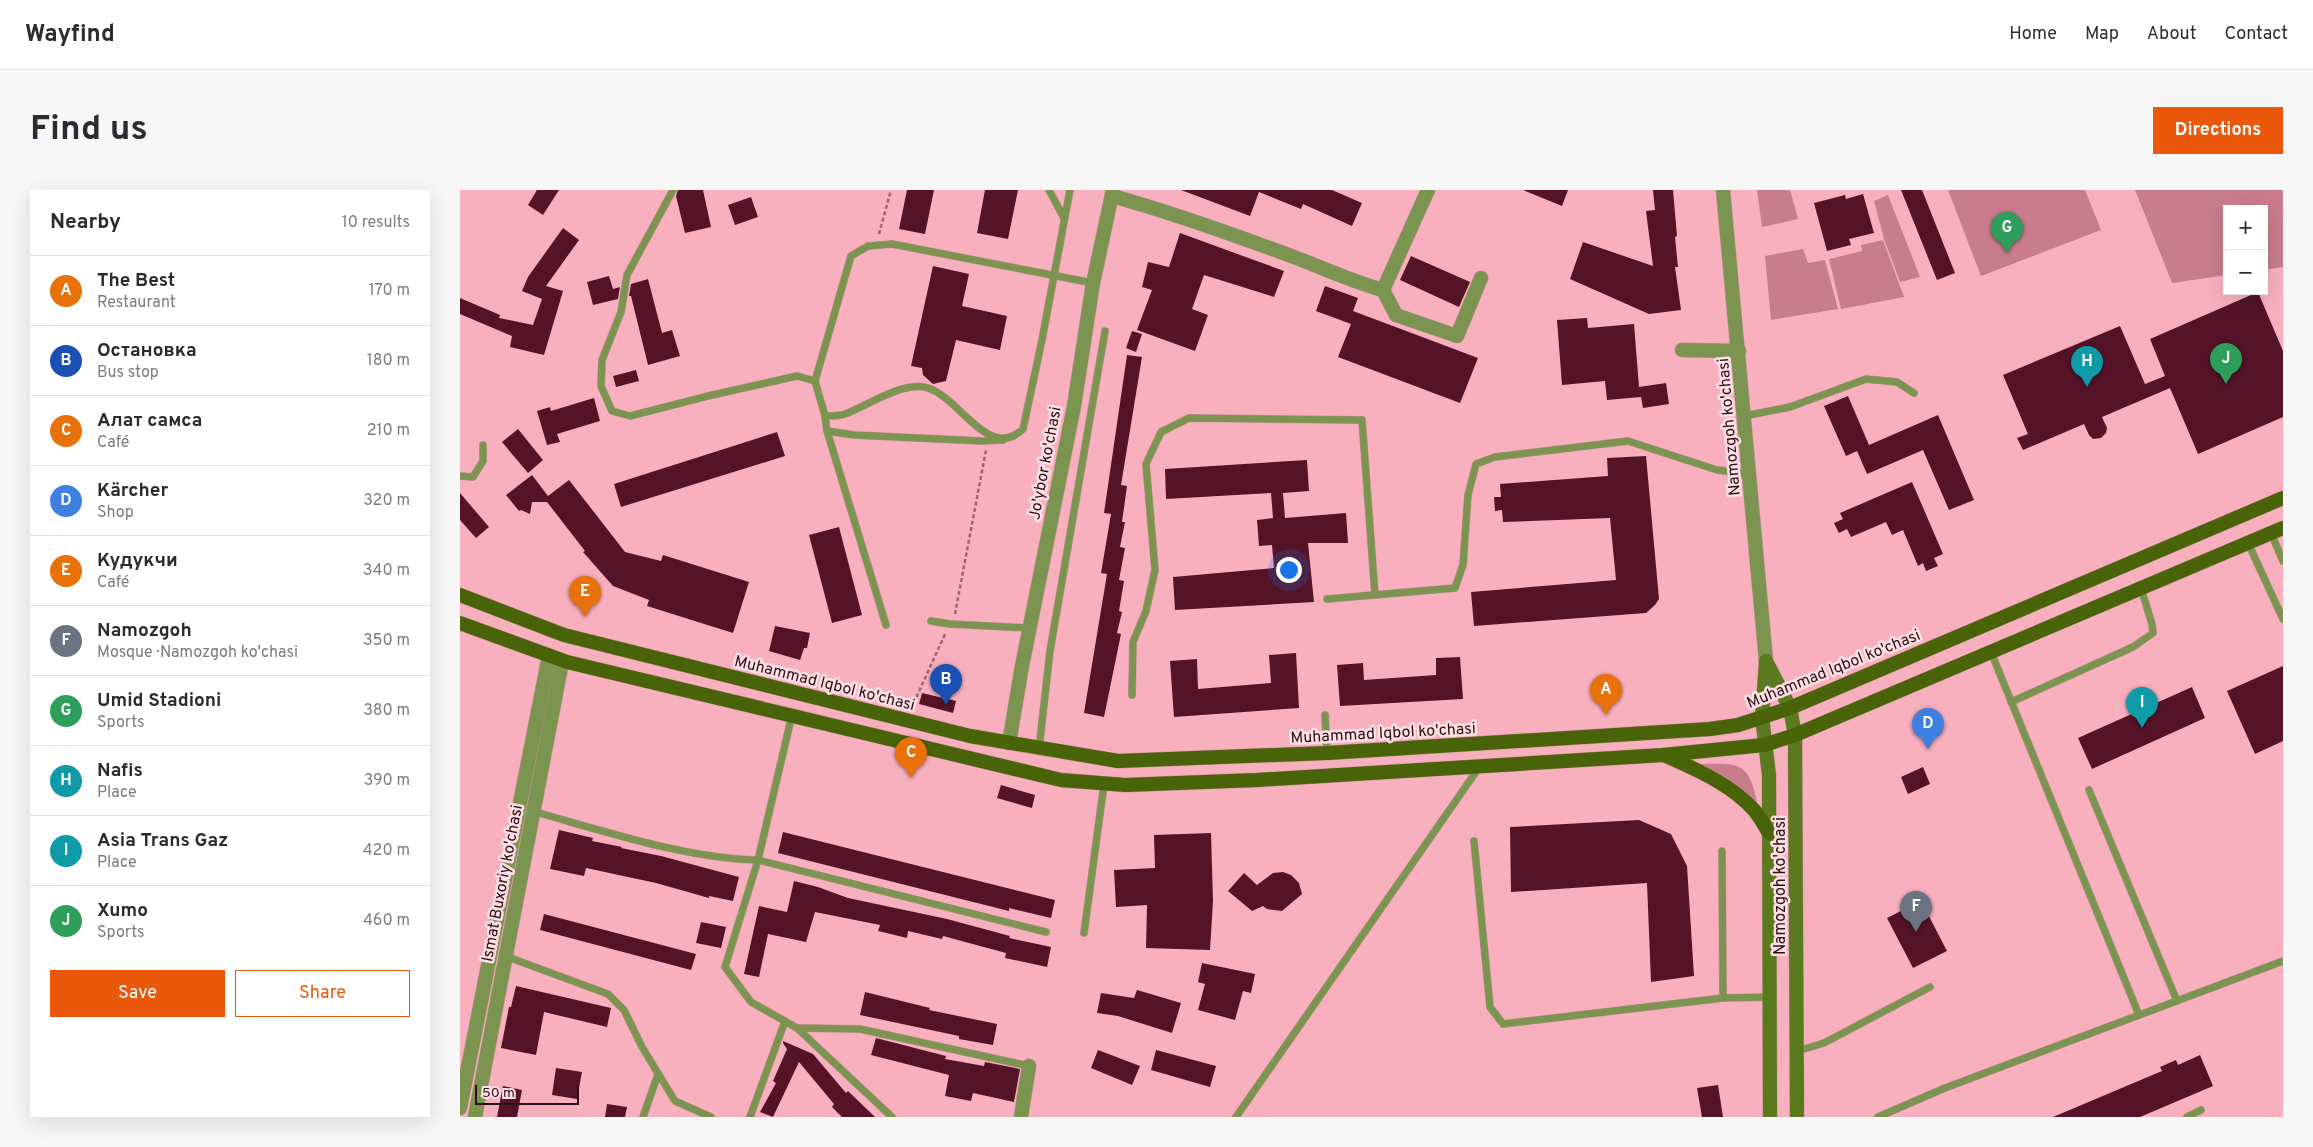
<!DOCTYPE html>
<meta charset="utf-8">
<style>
body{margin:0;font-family:Overpass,sans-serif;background:#f7f7f7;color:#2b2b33}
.controls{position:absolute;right:15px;top:15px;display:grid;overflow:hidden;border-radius:0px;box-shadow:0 5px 20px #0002}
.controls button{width:45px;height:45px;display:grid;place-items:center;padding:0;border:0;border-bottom:1px solid #e1e1e2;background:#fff;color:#2b2b33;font:25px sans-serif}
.scale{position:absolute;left:15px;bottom:12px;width:104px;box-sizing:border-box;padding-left:5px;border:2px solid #2b1117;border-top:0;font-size:14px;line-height:18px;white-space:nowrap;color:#2b1117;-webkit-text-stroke:4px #fedfe4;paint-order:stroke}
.you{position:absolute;left:828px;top:379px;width:18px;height:18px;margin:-12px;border:4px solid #fff;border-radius:50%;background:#1a73e8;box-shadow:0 0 0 8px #1a73e833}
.badge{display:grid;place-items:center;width:32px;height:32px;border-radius:50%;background:#ea580c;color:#fff;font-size:16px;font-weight:700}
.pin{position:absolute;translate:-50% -41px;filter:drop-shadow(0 1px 2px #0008)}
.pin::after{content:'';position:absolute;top:26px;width:18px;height:15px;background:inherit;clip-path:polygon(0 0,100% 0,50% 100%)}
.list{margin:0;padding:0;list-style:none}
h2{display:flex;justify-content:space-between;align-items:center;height:65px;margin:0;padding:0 20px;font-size:21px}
h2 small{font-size:16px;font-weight:400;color:#7c7c81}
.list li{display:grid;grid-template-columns:32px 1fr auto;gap:15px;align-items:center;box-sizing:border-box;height:70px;padding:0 20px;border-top:1px solid #e1e1e2}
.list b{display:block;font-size:19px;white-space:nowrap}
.list p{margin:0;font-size:16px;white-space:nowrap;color:#7c7c81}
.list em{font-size:16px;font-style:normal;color:#7c7c81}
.actions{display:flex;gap:10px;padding:15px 20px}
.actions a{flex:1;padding:11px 0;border:1px solid #ea580c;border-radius:0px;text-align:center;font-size:18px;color:#ea580c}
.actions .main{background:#ea580c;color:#fff}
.map{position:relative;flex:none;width:1823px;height:927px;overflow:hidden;border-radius:0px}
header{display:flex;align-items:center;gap:30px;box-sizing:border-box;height:70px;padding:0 25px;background:#fff;border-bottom:1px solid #e1e1e2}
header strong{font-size:24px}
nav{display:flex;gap:28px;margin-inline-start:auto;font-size:18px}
.intro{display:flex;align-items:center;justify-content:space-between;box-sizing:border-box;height:120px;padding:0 30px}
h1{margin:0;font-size:35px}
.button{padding:12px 22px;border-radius:0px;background:#ea580c;color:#fff;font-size:18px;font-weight:700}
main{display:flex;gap:30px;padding:0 30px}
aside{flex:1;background:#fff;border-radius:0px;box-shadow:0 5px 20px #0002}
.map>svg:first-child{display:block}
.green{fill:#c97c8c}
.building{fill:#551328}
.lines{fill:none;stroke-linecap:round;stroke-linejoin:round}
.service-casing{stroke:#d0909d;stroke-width:8}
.minor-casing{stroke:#d0909d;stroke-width:15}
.tertiary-casing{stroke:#d0909d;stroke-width:15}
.secondary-casing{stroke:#d0909d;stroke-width:15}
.primary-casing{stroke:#d0909d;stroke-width:15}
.path{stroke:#996670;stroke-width:2.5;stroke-dasharray:4 2.5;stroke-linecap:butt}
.service{stroke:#7b9550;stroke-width:7}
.minor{stroke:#7b9550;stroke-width:14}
.tertiary{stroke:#7b9550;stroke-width:14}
.secondary{stroke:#5b791e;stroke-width:14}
.primary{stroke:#486308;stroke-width:14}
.labels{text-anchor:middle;stroke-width:5;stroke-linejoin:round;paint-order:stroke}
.street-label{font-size:16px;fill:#2b1117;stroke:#fedfe4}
</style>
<header>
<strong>Wayfind</strong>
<nav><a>Home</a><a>Map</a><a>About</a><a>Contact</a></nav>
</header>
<div class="intro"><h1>Find us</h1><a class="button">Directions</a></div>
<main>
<aside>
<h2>Nearby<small>10 results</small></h2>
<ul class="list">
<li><span class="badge" style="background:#e8710a">A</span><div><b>The Best</b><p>Restaurant</p></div><em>170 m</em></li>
<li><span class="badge" style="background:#1a4fb4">B</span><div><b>Остановка</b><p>Bus stop</p></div><em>180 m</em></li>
<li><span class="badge" style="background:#e8710a">C</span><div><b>Алат самса</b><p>Café</p></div><em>210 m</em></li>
<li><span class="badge" style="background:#3f7fe0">D</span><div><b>Kärcher</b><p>Shop</p></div><em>320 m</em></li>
<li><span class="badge" style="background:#e8710a">E</span><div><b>Кудукчи</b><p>Café</p></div><em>340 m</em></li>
<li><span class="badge" style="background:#6b7280">F</span><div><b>Namozgoh</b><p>Mosque · Namozgoh ko'chasi</p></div><em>350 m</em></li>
<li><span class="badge" style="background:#2e9e5b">G</span><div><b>Umid Stadioni</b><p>Sports</p></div><em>380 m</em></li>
<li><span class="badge" style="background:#0f9aa8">H</span><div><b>Nafis</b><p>Place</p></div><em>390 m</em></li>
<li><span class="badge" style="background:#0f9aa8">I</span><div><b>Asia Trans Gaz</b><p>Place</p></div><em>420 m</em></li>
<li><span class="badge" style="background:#2e9e5b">J</span><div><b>Xumo</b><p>Sports</p></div><em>460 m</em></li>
</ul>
<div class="actions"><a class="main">Save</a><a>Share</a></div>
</aside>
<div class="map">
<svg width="1823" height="927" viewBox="0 0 1823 927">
<rect width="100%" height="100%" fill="#f9b0be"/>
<g class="green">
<polygon points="1297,0 1330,0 1338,29 1302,37"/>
<polygon points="1488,0 1625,0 1641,40 1521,86"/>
<polygon points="1675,0 1823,0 1823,77 1804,80 1804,19 1767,19 1767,85 1712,93"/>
<polygon points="1428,5 1460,87 1440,92 1424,49 1414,11"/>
<polygon points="1423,50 1444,107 1381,119 1369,69 1402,61 1401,55"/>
<polygon points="1343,59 1348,73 1365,70 1378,119 1311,130 1305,66"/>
<path d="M1238,574c39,0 50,-5 59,38z"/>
</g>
<g class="building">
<polygon points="77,0 99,0 83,25 68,15"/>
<polygon points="218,0 243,0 251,37 225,43 216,6"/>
<polygon points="447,0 474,0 465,44 439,39"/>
<polygon points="525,0 558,0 548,49 517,43"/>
<polygon points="721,0 872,0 902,13 892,36 843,14 841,19 799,2 790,26"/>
<polygon points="1063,0 1108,0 1102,16"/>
<polygon points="1193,0 1213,0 1217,46 1215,47 1218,77 1215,77 1221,120 1189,124 1110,89 1123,52 1193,76 1186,21 1195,20"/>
<polygon points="1441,0 1462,0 1495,83 1477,90"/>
<polygon points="1403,4 1414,43 1389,49 1391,55 1367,61 1354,13 1385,5 1386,9"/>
<polygon points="291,7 298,27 275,35 268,15"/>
<polygon points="103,38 119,50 86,96 103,101 84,165 50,157 52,146 0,124 0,108 40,125 39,128 73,135 82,109 62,101 68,87"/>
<polygon points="720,43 824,81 814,107 744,85 732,119 748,125 735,161 677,140 692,100 682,97 688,72 709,77"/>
<polygon points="951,66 1010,92 999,117 940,90"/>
<polygon points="473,76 509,84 502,116 547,126 540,160 496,150 486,191 473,194 463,185 462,178 451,176"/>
<polygon points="149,86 153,99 160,97 158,109 133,115 127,92"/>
<polygon points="188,89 202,143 212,140 220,166 188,175 171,106 169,106 171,94"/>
<polygon points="865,96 898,108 893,121 1018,168 1000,213 878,167 891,134 856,121"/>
<polygon points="1798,102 1823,161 1823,227 1738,264 1710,198 1642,227 1647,238 1646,243 1641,248 1633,249 1629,245 1624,234 1563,260 1557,248 1568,244 1543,185 1660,136 1685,194 1705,186 1690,149"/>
<polygon points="1127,128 1128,138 1174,134 1179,197 1206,193 1209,214 1183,218 1181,207 1147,210 1145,191 1102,195 1097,130"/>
<polygon points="672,141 682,144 676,162 666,158"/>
<polygon points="667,165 682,167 661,295 667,296 662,332 665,332 660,357 665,358 659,390 664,391 659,421 662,422 657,443 661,444 644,527 624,523 647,384 641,383 651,324 644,323"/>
<polygon points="176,180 179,191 156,197 153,186"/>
<polygon points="1388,206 1409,255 1478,225 1514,310 1489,320 1463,260 1407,284 1397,261 1386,266 1364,216"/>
<polygon points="134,208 140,231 97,244 100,252 87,255 77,221 90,217 91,221"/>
<polygon points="58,239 83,270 68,283 42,252"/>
<polygon points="317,242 325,266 161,317 154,294"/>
<polygon points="1186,266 1199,409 1195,415 1186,423 1014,436 1011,402 1156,390 1150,328 1043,332 1042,320 1035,321 1034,307 1041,307 1040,294 1148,286 1147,268"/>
<polygon points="847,270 849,301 823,303 825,328 886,323 888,353 848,353 854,412 715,420 713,387 814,378 812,355 799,356 797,330 813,328 811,303 706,309 705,279"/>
<polygon points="72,285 88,306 109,290 165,362 201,371 203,365 289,392 273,443 187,416 189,410 153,396 123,362 125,361 87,312 72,312 70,324 61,320 59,321 46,305"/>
<polygon points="1452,292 1483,364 1474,368 1478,376 1466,381 1463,373 1458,376 1443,340 1432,345 1426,332 1391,347 1387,339 1379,343 1374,333 1383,329 1380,323"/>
<polygon points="0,303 29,337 16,348 0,330"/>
<polygon points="379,337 402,425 372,433 349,345"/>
<polygon points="315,436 350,443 347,458 344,458 340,470 309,461"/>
<polygon points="836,463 839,518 714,527 710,471 737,469 738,499 811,493 809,465"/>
<polygon points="1000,467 1003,509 880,516 877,475 903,473 904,490 976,485 976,468"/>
<polygon points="1823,476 1823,551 1795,564 1767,501"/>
<polygon points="1732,497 1745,528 1632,579 1618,548"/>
<polygon points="462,503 496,511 493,523 459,514"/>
<polygon points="1463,577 1470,594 1448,604 1441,587"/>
<polygon points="541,595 575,605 572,618 537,608"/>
<polygon points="1179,630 1211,644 1227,676 1234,786 1191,792 1187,693 1051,702 1050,637"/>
<polygon points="99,640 133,648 132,651 162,657 161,658 201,666 279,687 273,711 249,706 249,708 196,693 126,678 124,686 90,679"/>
<polygon points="323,642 595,710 591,728 549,718 549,721 318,663"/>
<polygon points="751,643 753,711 750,760 686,758 687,715 656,717 654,680 695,678 694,645"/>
<polygon points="823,682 831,685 839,693 842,704 822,721 807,719 803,716 792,721 768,701 784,683 797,695 813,683"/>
<polygon points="334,691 358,697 388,708 487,729 550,746 549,748 591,757 587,777 545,768 546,763 483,746 482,749 448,741 447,748 418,741 420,735 355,722 346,752 308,744 299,787 284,784 299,716 327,722"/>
<polygon points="1461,711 1487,761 1453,778 1427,728"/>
<polygon points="84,724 236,764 231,780 80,740"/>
<polygon points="241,732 266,737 261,758 236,753"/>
<polygon points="742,773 795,784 791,803 783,801 775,830 738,820 745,794 738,792"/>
<polygon points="56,796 151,818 147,837 84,822 76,865 41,858 49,817 51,817"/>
<polygon points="677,800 721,813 712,843 658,826 637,823 641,803 674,808"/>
<polygon points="405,802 470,818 469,820 537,834 533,855 499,849 499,846 400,825"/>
<polygon points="416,848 486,866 485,869 524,876 525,872 560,879 554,912 513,903 511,911 485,906 489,885 411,865"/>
<polygon points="323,851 353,864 386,903 388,901 415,927 382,927 372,917 374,914 339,872 313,927 300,922 316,893 313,891 327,859 323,853"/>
<polygon points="638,860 680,876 672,895 631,878"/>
<polygon points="696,860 756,876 750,897 691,880"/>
<polygon points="1740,865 1753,896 1680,927 1593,927 1702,881 1700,877 1716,870 1718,875"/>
<polygon points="96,878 122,882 117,909 92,905"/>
<polygon points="1258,895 1263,927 1242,927 1237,898"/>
<polygon points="43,896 62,900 57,927 37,927"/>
<polygon points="147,914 167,917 165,927 145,927"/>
</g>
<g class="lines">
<defs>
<g id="service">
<polyline points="213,0 167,85 161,122 142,170 141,196 152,221 170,226 248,206 337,186 355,191 365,226 367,241 394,245 522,251 543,250"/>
<polyline points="589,0 604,28"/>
<polyline points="355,191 391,66 408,56 432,54 633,93"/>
<path d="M365,226c7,0 14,0 20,-2 22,-8 59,-34 83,-26 32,10 61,74 95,41l19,-89 28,-150"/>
<polyline points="1284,226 1330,217 1406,189 1437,192 1454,203"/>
<polyline points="367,241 426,435"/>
<polyline points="0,286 13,287 23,271 23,255"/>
<polyline points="1811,343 1823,371"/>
<polyline points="1788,353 1823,429"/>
<polyline points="867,409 995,398 1003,375 1008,305 1016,274 1035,267 1168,251 1257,280 1289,284"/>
<polyline points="471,431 490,434 570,438"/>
<polyline points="1531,462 1679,825"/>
<polyline points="672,505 673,452 686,421 695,380 686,274 701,242 729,228 902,230 915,405"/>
<polyline points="1551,512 1673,457 1693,443 1692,434 1681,398"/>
<polyline points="332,525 298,670 265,777 291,812 337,838 400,839 569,876"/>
<polyline points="865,525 867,563"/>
<polyline points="579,559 590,461 645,141"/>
<polyline points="1629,600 1717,811"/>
<path d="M72,621c69,19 155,48 226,49l288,72"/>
<polyline points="1014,651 1030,817 1043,834 1263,808"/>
<polyline points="1262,661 1263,808 1310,807"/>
<polyline points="624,743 644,594"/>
<polyline points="45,766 148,804 164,820 182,857 215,911 251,927"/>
<polyline points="337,838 432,927"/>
<polyline points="1337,861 1364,853 1470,797"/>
<polyline points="183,927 198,884"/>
<polyline points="290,927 325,831"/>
<polyline points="776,927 1020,576"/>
<polyline points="1418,927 1485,898 1823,771"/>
<polyline points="1727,927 1741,920"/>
</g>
<g id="minor">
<path d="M652,6c59,16 117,37 174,58 33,12 64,27 97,36l13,25 61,21 24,-58"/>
<polyline points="923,100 968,0"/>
<polyline points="1222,160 1279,161"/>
<polyline points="549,553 562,476 614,216 633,93 653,0"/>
<polyline points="0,918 89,466"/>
<polyline points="15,927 102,472 107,472"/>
<polyline points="561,927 569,876"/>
</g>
<polyline id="tertiary" points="1263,0 1306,471"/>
<g id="secondary">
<polyline points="1306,471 1330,518 1335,545 1337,927"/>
<polyline points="1306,472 1302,527 1309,585 1310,927"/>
</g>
<g id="primary">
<polyline points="0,405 104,445 510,546 658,571 867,563 1250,539 1278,535 1330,518 1823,308"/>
<polyline points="0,433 107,472 601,590 665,595 797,590 1203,565 1304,555 1335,545 1823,338"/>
<path d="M1204,565c31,14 67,29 90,55 6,7 10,15 15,23"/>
</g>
</defs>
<use href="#service" class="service-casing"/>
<use href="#minor" class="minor-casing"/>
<use href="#tertiary" class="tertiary-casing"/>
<use href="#secondary" class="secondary-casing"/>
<use href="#primary" class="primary-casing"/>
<g class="path">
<polyline points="419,44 431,0"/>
<polyline points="495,424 526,260"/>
<polyline points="451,519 486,442"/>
</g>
<use href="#service" class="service"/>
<use href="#minor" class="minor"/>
<use href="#tertiary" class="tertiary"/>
<use href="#secondary" class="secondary"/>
<use href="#primary" class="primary"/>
</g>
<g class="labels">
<g class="street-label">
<text transform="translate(1268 237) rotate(-95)" y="6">Namozgoh ko'chasi</text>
<text transform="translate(584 273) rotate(-79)" y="6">Jo'ybor ko'chasi</text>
<text transform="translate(1373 478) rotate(-22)" y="6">Muhammad Iqbol ko'chasi</text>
<text transform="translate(365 492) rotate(14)" y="6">Muhammad Iqbol ko'chasi</text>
<text transform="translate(923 542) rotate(-3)" y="6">Muhammad Iqbol ko'chasi</text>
<text transform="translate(41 693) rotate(-79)" y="6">Ismat Buxoriy ko'chasi</text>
<text transform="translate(1319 696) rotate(-90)" y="6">Namozgoh ko'chasi</text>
</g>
</g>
</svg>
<div class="controls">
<button>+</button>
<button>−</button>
</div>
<div class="scale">50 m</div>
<div class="you"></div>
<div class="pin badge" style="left:1146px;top:525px;background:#e8710a">A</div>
<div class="pin badge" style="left:486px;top:515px;background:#1a4fb4">B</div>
<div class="pin badge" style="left:451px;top:588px;background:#e8710a">C</div>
<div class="pin badge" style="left:1468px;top:559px;background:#3f7fe0">D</div>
<div class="pin badge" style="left:125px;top:427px;background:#e8710a">E</div>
<div class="pin badge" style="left:1456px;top:742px;background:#6b7280">F</div>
<div class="pin badge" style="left:1547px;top:63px;background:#2e9e5b">G</div>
<div class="pin badge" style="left:1627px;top:197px;background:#0f9aa8">H</div>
<div class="pin badge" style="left:1682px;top:538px;background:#0f9aa8">I</div>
<div class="pin badge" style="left:1766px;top:194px;background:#2e9e5b">J</div>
</div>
</main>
